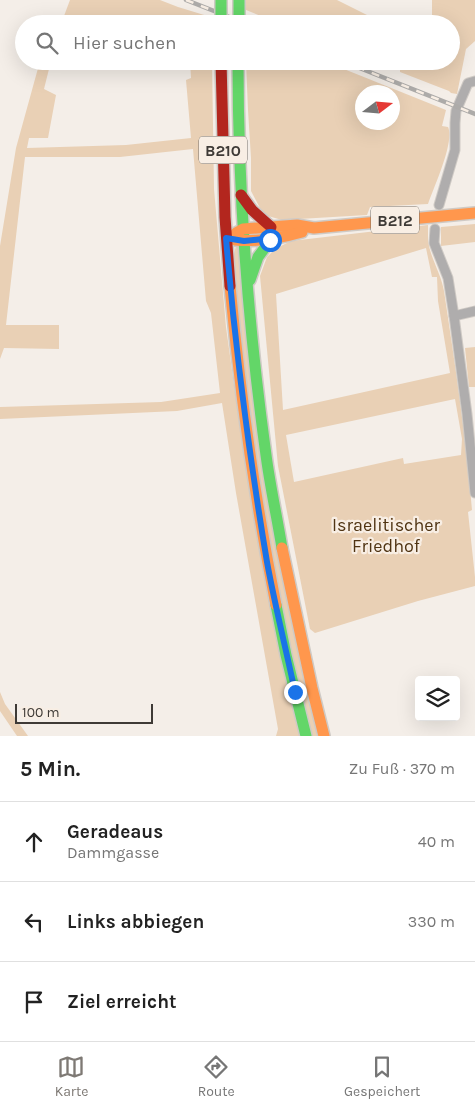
<!DOCTYPE html>
<html lang="de">
<meta charset="utf-8">
<style>
body{margin:0;font-family:Karla,sans-serif;background:#f6f6f6;color:#222}
.controls{position:absolute;right:15px;bottom:15px;display:grid;overflow:hidden;border-radius:5px;box-shadow:0 5px 20px #0002}
.controls button{width:45px;height:45px;display:grid;place-items:center;padding:0;border:0;border-bottom:1px solid #e0e0e0;background:#fff;color:#222;font:25px sans-serif}
.compass{position:absolute;left:355px;top:85px;width:45px;height:45px;border-radius:50%;background:#fff;box-shadow:0 5px 20px #0002;rotate:74deg}
.scale{position:absolute;left:15px;bottom:12px;width:138px;box-sizing:border-box;padding-left:5px;border:2px solid #3e3a36;border-top:0;font-size:14px;line-height:18px;white-space:nowrap;color:#3e3a36;-webkit-text-stroke:4px #f8eee4;paint-order:stroke}
.stop{position:absolute;width:15px;height:15px;margin:-11px;border:4px solid #1a73e8;border-radius:50%;background:#fff}
.stop.end{background:#1a73e8;border-color:#fff;box-shadow:0 1px 5px #0008}
.list{margin:0;padding:0;list-style:none}
h2{display:flex;justify-content:space-between;align-items:center;height:65px;margin:0;padding:0 20px;font-size:21px}
h2 small{font-size:16px;font-weight:400;color:#767676}
.list li{display:grid;grid-template-columns:32px 1fr auto;gap:15px;align-items:center;box-sizing:border-box;height:80px;padding:0 20px;border-top:1px solid #e0e0e0}
.list b{display:block;font-size:19px;white-space:nowrap}
.list p{margin:0;font-size:16px;white-space:nowrap;color:#767676}
.list em{font-size:16px;font-style:normal;color:#767676}
.icon{flex:none;width:28px;height:28px;fill:none;stroke:currentColor;stroke-width:2;stroke-linecap:round;stroke-linejoin:round}
.map{position:relative;flex:none;width:475px;height:736px;overflow:hidden}
.search{position:absolute;background:#fff;box-shadow:0 5px 20px #0002;left:15px;right:15px;top:15px;height:55px;display:flex;align-items:center;gap:12px;box-sizing:border-box;padding:0 18px;border-radius:28px;color:#767676;font-size:19px}
.sheet{height:305px;background:#fff}
nav{display:flex;justify-content:space-around;align-items:center;box-sizing:border-box;height:70px;border-top:1px solid #e0e0e0;background:#fff;font-size:14px;color:#767676}
nav a{display:grid;justify-items:center;gap:2px}
nav .on{color:#7e7974}
.map>svg:first-child{display:block}
.green{fill:#e9d0b5;fill-rule:evenodd}
.lines{fill:none;stroke-linecap:round;stroke-linejoin:round}
.street-casing{stroke:#cfcac5;stroke-width:11}
.fast-casing{stroke:#cfcac5;stroke-width:14}
.slow-casing{stroke:#cfcac5;stroke-width:14}
.jam-casing{stroke:#cfcac5;stroke-width:14}
.street{stroke:#afadad;stroke-width:9}
.fast{stroke:#63d668;stroke-width:11}
.slow{stroke:#ff974d;stroke-width:11}
.jam{stroke:#b3261e;stroke-width:11}
.rail-casing{stroke:#adaba9;stroke-width:4.5}
.rail{stroke:#f8eee4;stroke-width:2.5;stroke-dasharray:8;stroke-linecap:butt}
.fast-bridge-casing{stroke:#cfcac5;stroke-width:14;stroke-linecap:butt}
.fast-bridge{stroke:#63d668;stroke-width:11}
.route{stroke:#1a73e8;stroke-width:6}
.labels{text-anchor:middle;stroke-width:4.5;stroke-linejoin:round;paint-order:stroke}
.shield{fill:#f8eee4;stroke:#76706a;stroke-width:1}
.shield-label{font-size:16px;font-weight:bold;fill:#3e3a36}
.park-label{font-size:18px;fill:#503413;stroke:#f8eee4}
</style>
<div class="map">
<svg width="475" height="736" viewBox="0 0 475 736">
<rect width="100%" height="100%" fill="#f4eee8"/>
<g class="green">
<polygon points="70,0 160,0 178,7 214,18 214,24 176,24 173,22 140,22 128,24 61,24"/>
<polygon points="246,0 337,0 385,24 280,24 246,10"/>
<polygon points="432,0 475,0 475,41 466,49 457,94 451,93 449,91 400,72 400,70 395,67 393,69 374,61 451,61 451,24 432,24"/>
<polygon points="40,61 51,61 44,89 56,95 48,138 29,138 27,148 126,145 191,138 186,80 191,78 190,61 212,61 214,189 226,327 244,457 300,736 276,736 278,729 236,493 222,403 177,411 0,419 0,407 161,402 220,393 211,313 206,301 193,149 120,157 25,157 6,325 59,325 59,349 4,348 0,359 0,246 16,148"/>
<path d="M247,61h77l122,49 -4,16 6,1c7,14 -14,60 -20,77l-58,3 -3,8 -85,5 -14,-4 -8,-8 -9,-17v-33l-3,-48 -2,-48zM362,92h30v30h-30z"/>
<polygon points="475,224 475,242 441,246 441,227"/>
<path d="M428,225c0,5 0,10 0,15 2,18 13,33 16,51 11,73 22,146 28,219l-4,2 7,65v9l-57,15 -103,32 -5,-4 -32,-163 -18,-190 7,-19 8,-8 16,-8zM426,248l6,29h5l1,24 12,72 -167,37 -7,-116zM455,399l7,40 -1,16 -57,9 -1,-6 -109,24 -8,-47z"/>
<path d="M239,245l78,491h-6c-27,-113 -49,-227 -64,-343 -6,-46 -9,-93 -13,-139l2,-8z"/>
<polygon points="475,347 475,387 469,387 465,348"/>
<polygon points="0,692 5,704 28,736 17,736 0,711"/>
</g>
<g class="lines">
<defs>
<g id="street">
<polyline points="439,205 455,150 455,123 456,111 468,83 475,81"/>
<polyline points="435,229 434,243 448,278 454,316 467,414 475,493"/>
<polyline points="454,316 475,311"/>
</g>
<g id="fast">
<path d="M238,61c0,131 10,264 28,394 4,31 11,62 16,93"/>
<polyline points="250,280 258,257 272,238"/>
<polyline points="276,605 286,655 306,736"/>
</g>
<g id="slow">
<polyline points="236,233 243,229 297,225 314,228 475,213"/>
<path d="M235,240c22,2 46,-2 67,-8"/>
<path d="M230,286c10,107 25,214 46,319"/>
<polyline points="282,548 312,688 324,736"/>
</g>
<g id="jam">
<polyline points="221,61 225,217 230,286"/>
<polyline points="241,195 252,210 271,227"/>
</g>
</defs>
<use href="#street" class="street-casing"/>
<use href="#fast" class="fast-casing"/>
<use href="#slow" class="slow-casing"/>
<use href="#jam" class="jam-casing"/>
<use href="#street" class="street"/>
<use href="#fast" class="fast"/>
<use href="#slow" class="slow"/>
<use href="#jam" class="jam"/>
<defs>
<g id="rail">
<polyline points="186,0 247,24"/>
<polyline points="240,15 263,24"/>
<polyline points="342,61 475,114"/>
</g>
</defs>
<use href="#rail" class="rail-casing"/>
<use href="#rail" class="rail"/>
<defs>
<g id="fast-bridge">
<polyline points="221,0 221,24"/>
<polyline points="239,0 239,24"/>
</g>
</defs>
<use href="#fast-bridge" class="fast-bridge-casing"/>
<use href="#fast-bridge" class="fast-bridge"/>
</g>
<g class="lines">
<path class="route" d="M270,240l2,-2 -28,3 -18,-3c9,109 23,217 41,324 8,44 19,87 28,130"/>
</g>
<g class="labels">
<g class="shield">
<rect x="199" y="136.5" width="48" height="27" rx="4"/>
<rect x="371" y="206.5" width="48" height="27" rx="4"/>
</g>
<g class="shield-label">
<text x="223" y="156">B210</text>
<text x="395" y="226">B212</text>
</g>
<g class="park-label">
<text x="386" y="531">Israelitischer<tspan x="386" dy="21">Friedhof</tspan></text>
</g>
</g>
</svg>
<div class="controls">
<button><svg class="icon" aria-label="layers" viewBox="0 0 24 24"><path d="M12 4l9 5-9 5-9-5zM3 14l9 5 9-5"/></svg></button>
</div>
<svg class="compass" viewBox="-18 -18 36 36"><path d="M0-13l5 13h-10z" fill="#e53935"/><path d="M0 13l5-13h-10z" fill="#767676"/></svg>
<div class="scale">100 m</div>
<div class="stop" style="left:270px;top:240px"></div>
<div class="stop end" style="left:295px;top:692px"></div>
<div class="search"><svg class="icon" aria-label="search" viewBox="0 0 24 24"><circle cx="10" cy="10" r="6"/><path d="M15 15l6 6"/></svg>Hier suchen</div>
</div>
<section class="sheet">
<h2>5 Min.<small>Zu Fuß · 370 m</small></h2>
<ul class="list">
<li><svg class="icon" aria-label="ahead" viewBox="0 0 24 24"><path d="M12 20V5M6 11l6-6 6 6"/></svg><div><b>Geradeaus</b><p>Dammgasse</p></div><em>40 m</em></li>
<li><svg class="icon" aria-label="left" viewBox="0 0 24 24"><path d="M17 20v-9H6M10 6l-5 5 5 5"/></svg><div><b>Links abbiegen</b></div><em>330 m</em></li>
<li><svg class="icon" aria-label="arrive" viewBox="0 0 24 24"><path d="M6 21V4h12l-3 4 3 4H6"/></svg><div><b>Ziel erreicht</b></div></li>
</ul>
</section>
<nav>
<a class="on"><svg class="icon" aria-label="map" viewBox="0 0 24 24"><path d="M3 6l6-2 6 2 6-2v14l-6 2-6-2-6 2zM9 4v14M15 6v14"/></svg>Karte</a>
<a><svg class="icon" aria-label="directions" viewBox="0 0 24 24"><path d="M12 3l9 9-9 9-9-9zM9 14v-3h6M13 9l2 2-2 2"/></svg>Route</a>
<a><svg class="icon" aria-label="saved" viewBox="0 0 24 24"><path d="M7 4h10v16l-5-4-5 4z"/></svg>Gespeichert</a>
</nav>
